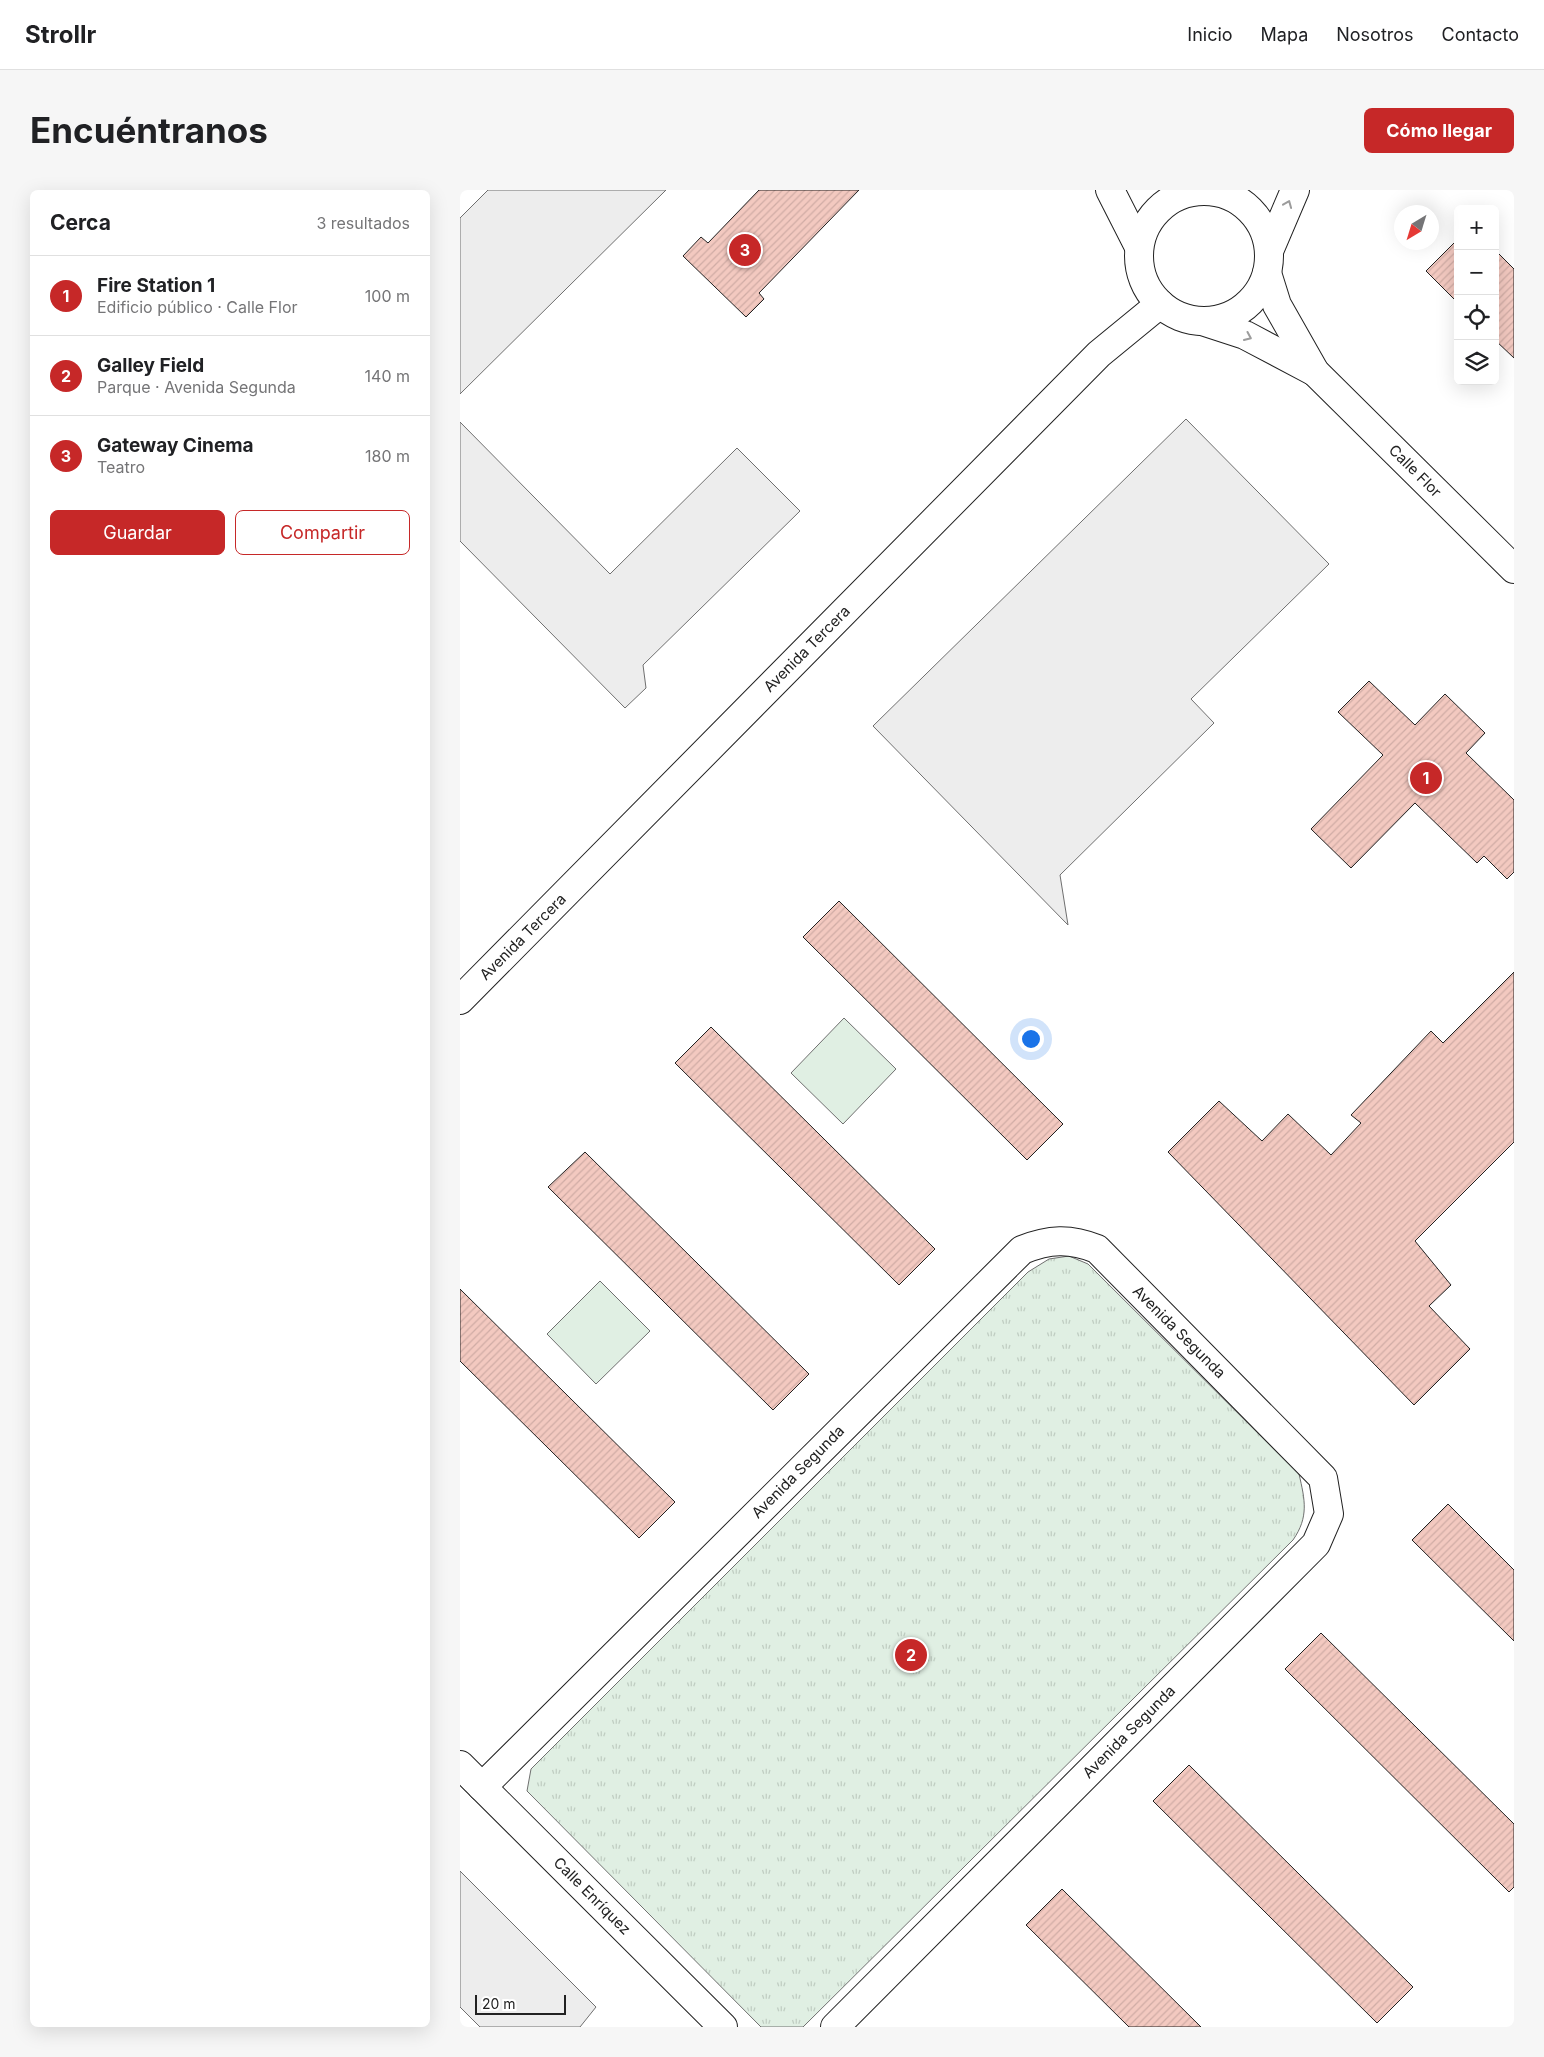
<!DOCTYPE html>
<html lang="es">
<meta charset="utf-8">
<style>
body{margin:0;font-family:Inter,sans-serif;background:#f6f6f6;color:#202124}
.controls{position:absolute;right:15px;top:15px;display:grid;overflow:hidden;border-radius:8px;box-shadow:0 5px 20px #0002}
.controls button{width:45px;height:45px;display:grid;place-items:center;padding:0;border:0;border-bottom:1px solid #e0e0e0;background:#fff;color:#202124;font:25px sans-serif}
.compass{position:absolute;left:934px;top:15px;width:45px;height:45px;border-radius:50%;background:#fff;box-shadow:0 5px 20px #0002;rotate:218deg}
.scale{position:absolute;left:15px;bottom:12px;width:91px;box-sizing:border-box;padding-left:5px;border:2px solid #222;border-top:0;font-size:14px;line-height:18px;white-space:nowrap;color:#222;-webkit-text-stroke:4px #fff;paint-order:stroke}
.you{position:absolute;left:570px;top:848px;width:18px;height:18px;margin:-12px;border:4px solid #fff;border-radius:50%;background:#1a73e8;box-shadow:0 0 0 8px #1a73e833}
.badge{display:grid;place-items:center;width:32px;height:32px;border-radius:50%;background:#c62828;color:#fff;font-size:16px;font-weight:700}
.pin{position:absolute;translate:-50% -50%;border:2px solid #fff;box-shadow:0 1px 5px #0006}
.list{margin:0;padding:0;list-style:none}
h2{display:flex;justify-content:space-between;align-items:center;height:65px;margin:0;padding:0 20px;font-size:21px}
h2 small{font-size:16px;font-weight:400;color:#757577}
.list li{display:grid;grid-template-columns:32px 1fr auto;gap:15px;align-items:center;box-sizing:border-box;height:80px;padding:0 20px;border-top:1px solid #e0e0e0}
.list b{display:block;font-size:19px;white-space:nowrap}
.list p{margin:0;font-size:16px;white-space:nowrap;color:#757577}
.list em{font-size:16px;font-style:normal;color:#757577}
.actions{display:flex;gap:10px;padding:15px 20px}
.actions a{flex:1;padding:11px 0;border:1px solid #c62828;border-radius:8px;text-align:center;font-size:18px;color:#c62828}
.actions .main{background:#c62828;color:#fff}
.icon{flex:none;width:28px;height:28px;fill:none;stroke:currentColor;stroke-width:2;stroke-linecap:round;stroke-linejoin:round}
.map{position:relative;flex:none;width:1054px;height:1837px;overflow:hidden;border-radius:8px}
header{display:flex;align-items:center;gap:30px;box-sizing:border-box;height:70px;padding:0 25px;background:#fff;border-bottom:1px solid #e0e0e0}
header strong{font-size:24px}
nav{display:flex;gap:28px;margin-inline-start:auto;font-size:18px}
.intro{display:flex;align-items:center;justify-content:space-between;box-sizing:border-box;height:120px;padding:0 30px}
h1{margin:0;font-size:35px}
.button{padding:12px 22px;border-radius:8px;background:#c62828;color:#fff;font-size:18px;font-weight:700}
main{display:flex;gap:30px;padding:0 30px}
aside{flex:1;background:#fff;border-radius:8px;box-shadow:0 5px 20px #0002}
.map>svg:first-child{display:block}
.park{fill:url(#park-tufts);stroke:#6f6f6f}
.garden{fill:#e0efe3;stroke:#6f6f6f}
.parking{fill:#ededed;stroke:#6f6f6f}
.building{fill:url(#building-hatch);stroke:#222}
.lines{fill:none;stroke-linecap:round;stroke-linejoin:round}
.minor-casing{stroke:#222;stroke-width:30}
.minor{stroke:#fff;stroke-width:28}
.oneway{stroke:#9c9c9c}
.labels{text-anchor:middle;stroke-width:4;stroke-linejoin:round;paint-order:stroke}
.street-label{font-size:15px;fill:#222;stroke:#fff}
</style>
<header>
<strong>Strollr</strong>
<nav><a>Inicio</a><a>Mapa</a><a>Nosotros</a><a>Contacto</a></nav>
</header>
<div class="intro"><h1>Encuéntranos</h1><a class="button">Cómo llegar</a></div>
<main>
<aside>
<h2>Cerca<small>3 resultados</small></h2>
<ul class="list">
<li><span class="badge">1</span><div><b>Fire Station 1</b><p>Edificio público · Calle Flor</p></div><em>100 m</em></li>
<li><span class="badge">2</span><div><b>Galley Field</b><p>Parque · Avenida Segunda</p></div><em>140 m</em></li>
<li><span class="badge">3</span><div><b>Gateway Cinema</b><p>Teatro</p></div><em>180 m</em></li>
</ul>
<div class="actions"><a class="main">Guardar</a><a>Compartir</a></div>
</aside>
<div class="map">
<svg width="1054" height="1837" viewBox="0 0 1054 1837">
<defs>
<pattern id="park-tufts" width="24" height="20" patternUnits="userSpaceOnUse" patternTransform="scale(1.25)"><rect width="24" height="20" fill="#e0efe3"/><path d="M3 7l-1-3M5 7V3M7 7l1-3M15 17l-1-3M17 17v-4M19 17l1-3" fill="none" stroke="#c0cdc2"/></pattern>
<pattern id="building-hatch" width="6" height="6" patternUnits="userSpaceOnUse" patternTransform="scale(1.25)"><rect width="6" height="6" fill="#f3c9c0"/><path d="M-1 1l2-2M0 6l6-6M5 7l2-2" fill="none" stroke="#d0aca5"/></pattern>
</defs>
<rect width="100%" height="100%" fill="#fff"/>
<path class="park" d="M609,1066l19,8 211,210c6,26 10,43 -6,66l-490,487h-42l-234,-236 4,-22 497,-497 21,-13z"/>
<g class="garden">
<polygon points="384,828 436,879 383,934 331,883"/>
<polygon points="140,1091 190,1141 136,1194 87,1144"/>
</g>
<g class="parking">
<polygon points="28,0 206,0 0,204 0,28"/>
<polygon points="726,229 869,374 731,509 754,533 600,685 608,735 413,536"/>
<polygon points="0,232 150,384 277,258 340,321 183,475 186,498 165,518 0,351"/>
<polygon points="0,1681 136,1817 120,1837 20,1837 0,1817"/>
</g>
<g class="building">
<polygon points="299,0 399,0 299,103 304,109 286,127 223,66 241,47 248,53"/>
<polygon points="998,49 998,113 966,81"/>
<polygon points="1035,60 1054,79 1054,168 1035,150"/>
<polygon points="909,491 955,535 985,504 1025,543 1006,563 1054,610 1054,682 1047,689 1024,666 1017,673 955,613 891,678 851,639 923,565 878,522"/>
<polygon points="379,711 603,934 567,970 343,747"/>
<polygon points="1054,782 1054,952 955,1051 991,1095 969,1116 1010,1159 954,1215 708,962 759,911 802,951 828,924 871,965 901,933 891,925 971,841 983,853"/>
<polygon points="251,837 475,1059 439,1095 215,873"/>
<polygon points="125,962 349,1184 313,1220 88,997"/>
<polygon points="0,1099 215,1312 179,1348 0,1171"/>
<polygon points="988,1314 1054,1380 1054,1451 952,1350"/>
<polygon points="861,1443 1054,1634 1054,1697 1049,1702 825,1479"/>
<polygon points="729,1575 953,1797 917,1833 693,1611"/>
<polygon points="602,1699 741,1837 669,1837 566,1735"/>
</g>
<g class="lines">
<defs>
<g id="minor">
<polyline points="650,0 679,57"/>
<circle cx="744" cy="66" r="65"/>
<polyline points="809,61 835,0"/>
<polyline points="807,83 817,115 855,182 1054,379"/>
<polyline points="742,131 785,145 855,182"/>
<polyline points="0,810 639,164 700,114"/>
<polyline points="0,1575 263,1837"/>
<path d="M22,1597l540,-537c27,-11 48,-12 75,-1l226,229 6,36 -13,30 -481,483"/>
</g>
</defs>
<use href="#minor" class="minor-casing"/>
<use href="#minor" class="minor"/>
</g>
<defs><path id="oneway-chevron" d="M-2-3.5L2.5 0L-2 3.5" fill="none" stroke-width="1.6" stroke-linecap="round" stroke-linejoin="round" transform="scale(1.25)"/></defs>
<g class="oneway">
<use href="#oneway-chevron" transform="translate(828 14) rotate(-68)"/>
<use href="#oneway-chevron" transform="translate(788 147) rotate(24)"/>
</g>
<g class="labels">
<g class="street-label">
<text transform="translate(955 281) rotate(45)" y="5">Calle Flor</text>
<text transform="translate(347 459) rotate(-45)" y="5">Avenida Tercera</text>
<text transform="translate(63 747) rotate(-45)" y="5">Avenida Tercera</text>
<text transform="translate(719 1142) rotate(45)" y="5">Avenida Segunda</text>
<text transform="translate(338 1282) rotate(-45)" y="5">Avenida Segunda</text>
<text transform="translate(669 1542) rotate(-45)" y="5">Avenida Segunda</text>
<text transform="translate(132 1706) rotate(45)" y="5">Calle Enríquez</text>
</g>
</g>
</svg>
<div class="controls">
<button>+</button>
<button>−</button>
<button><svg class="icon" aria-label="locate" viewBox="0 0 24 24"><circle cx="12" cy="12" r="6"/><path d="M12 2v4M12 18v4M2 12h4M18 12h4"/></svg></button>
<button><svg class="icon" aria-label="layers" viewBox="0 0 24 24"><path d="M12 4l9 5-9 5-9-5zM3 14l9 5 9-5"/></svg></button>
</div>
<svg class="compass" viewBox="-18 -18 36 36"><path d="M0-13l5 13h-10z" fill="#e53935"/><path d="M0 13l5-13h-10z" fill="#757577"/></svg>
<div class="scale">20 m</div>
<div class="you"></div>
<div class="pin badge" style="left:966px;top:588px">1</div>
<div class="pin badge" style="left:451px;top:1465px">2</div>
<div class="pin badge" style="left:285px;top:60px">3</div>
</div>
</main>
